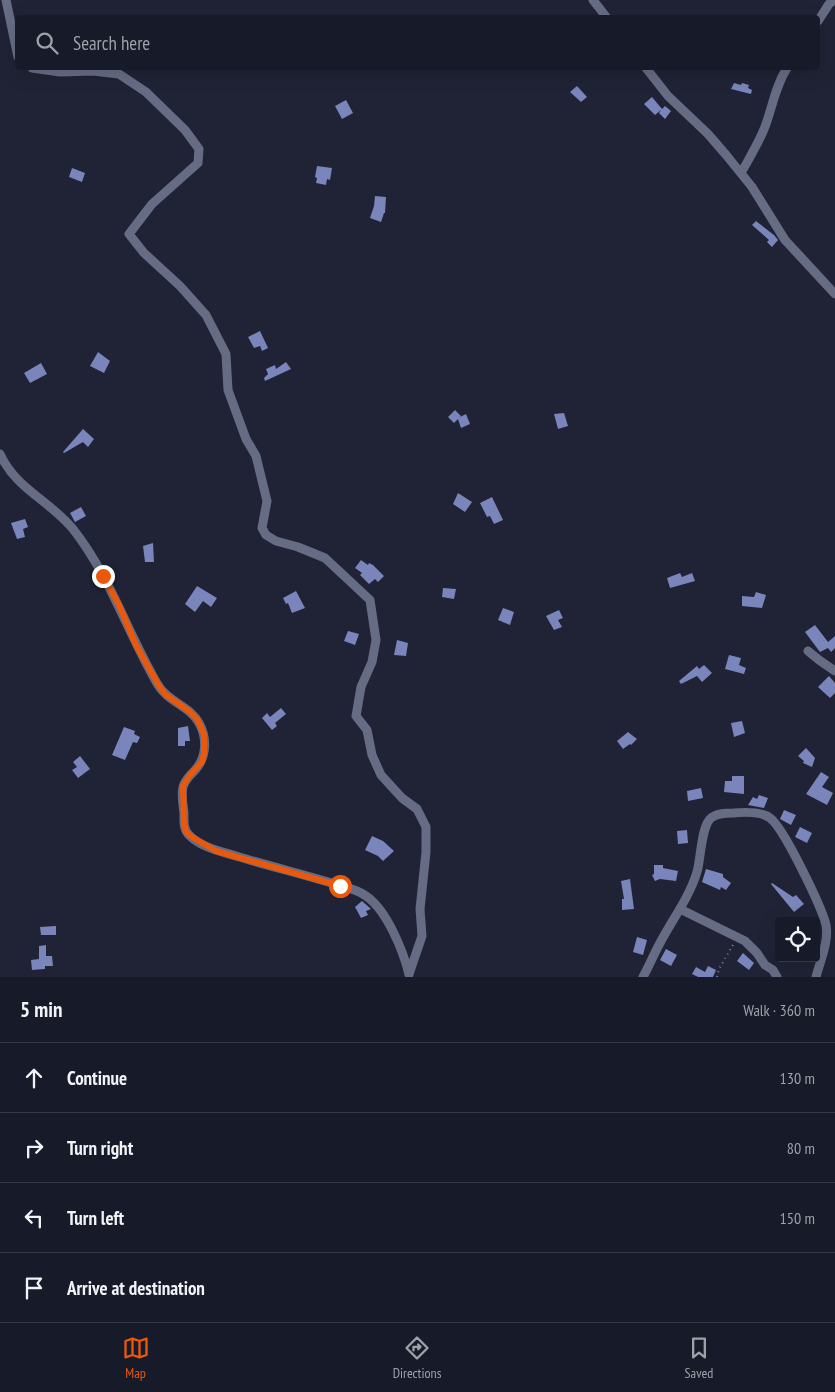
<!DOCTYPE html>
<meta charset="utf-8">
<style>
body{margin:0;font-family:"PT Sans Narrow",sans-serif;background:#242734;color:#f1f3f6}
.controls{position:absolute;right:15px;bottom:15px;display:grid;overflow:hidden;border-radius:5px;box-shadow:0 5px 20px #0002}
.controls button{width:45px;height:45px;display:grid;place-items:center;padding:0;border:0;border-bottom:1px solid #363845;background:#171a28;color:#f1f3f6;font:25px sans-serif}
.stop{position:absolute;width:15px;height:15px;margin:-11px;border:4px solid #ea580c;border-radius:50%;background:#fff}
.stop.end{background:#ea580c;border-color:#fff;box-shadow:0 1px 5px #0008}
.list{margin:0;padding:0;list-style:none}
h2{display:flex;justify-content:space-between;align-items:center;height:65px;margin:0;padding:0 20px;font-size:21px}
h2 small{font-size:16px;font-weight:400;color:#9ea1a8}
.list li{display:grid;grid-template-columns:32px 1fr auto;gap:15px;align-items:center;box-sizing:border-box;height:70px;padding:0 20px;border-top:1px solid #363845}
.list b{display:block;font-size:19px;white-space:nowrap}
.list em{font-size:16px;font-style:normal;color:#9ea1a8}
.icon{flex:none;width:28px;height:28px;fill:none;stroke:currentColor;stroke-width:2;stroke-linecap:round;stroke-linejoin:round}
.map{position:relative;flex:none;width:835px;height:977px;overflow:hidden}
.search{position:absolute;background:#171a28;box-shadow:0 5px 20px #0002;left:15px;right:15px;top:15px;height:55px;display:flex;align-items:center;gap:12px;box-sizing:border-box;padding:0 18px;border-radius:5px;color:#9ea1a8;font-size:19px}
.sheet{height:345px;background:#171a28}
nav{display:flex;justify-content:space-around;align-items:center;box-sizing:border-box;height:70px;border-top:1px solid #363845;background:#171a28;font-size:14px;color:#9ea1a8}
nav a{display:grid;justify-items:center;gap:2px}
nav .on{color:#ea580c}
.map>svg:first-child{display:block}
.building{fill:#7985bb}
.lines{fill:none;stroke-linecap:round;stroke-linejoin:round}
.path{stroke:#7c7f8f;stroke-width:2;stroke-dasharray:1 4;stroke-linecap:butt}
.minor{stroke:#666c84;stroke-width:9}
.route{stroke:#ea580c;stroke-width:6}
</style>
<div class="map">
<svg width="835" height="977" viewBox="0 0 835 977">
<rect width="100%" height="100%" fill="#1f2335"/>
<g class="building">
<polygon points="734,83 741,85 742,83 749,85 748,88 752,90 751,94 731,89"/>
<polygon points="577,86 587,97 581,102 570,92"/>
<polygon points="652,97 662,109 665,106 671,111 665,119 659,113 661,110 655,115 644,104"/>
<polygon points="346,100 353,113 342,119 335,106"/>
<polygon points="317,166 332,168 330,180 327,179 326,185 316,183 317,178 315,177"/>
<polygon points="72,168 85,173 82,182 69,177"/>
<polygon points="375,196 386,197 385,213 384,213 381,222 370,218 374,206"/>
<polygon points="756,221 774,235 778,240 772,247 767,242 769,240 752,225"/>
<polygon points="260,331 268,348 262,351 260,346 254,348 248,337"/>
<polygon points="98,352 110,361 104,373 90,366"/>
<polygon points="286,362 291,369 265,381 264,378 268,374 266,369 275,365 276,369"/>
<polygon points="41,363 47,374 30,383 24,373"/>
<polygon points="455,410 461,416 460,417 466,414 470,424 461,428 458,419 454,423 448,417"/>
<polygon points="564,413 568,426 558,429 554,414"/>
<polygon points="83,429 94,439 88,447 83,442 64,453 63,452"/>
<polygon points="458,493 472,502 465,512 453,504"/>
<polygon points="492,497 503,520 494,524 490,516 487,517 480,503"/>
<polygon points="81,507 86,516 75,522 70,513"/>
<polygon points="25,519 28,527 23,529 25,537 17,539 11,523"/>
<polygon points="153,543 154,562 145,562 143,546"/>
<polygon points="361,560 368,565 369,563 373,565 384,576 378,582 375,579 369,584 360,575 362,573 355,568"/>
<polygon points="680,573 682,577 692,573 695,581 670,588 667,578"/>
<polygon points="197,586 217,598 211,607 203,601 195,612 185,604"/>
<polygon points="443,588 456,589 454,599 442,597"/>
<polygon points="296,591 305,608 292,613 288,603 286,604 283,598"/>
<polygon points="756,592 766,595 762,608 742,606 742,596 754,597"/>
<polygon points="503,608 514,612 510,625 498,620"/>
<polygon points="559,610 563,618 558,620 562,627 554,630 546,616"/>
<polygon points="815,625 828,642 835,636 835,648 831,652 828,648 820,652 805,632"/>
<polygon points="348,631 359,634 355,645 344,641"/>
<polygon points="397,640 408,643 406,656 394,655"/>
<polygon points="729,655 741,658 739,665 746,668 744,674 725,669"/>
<polygon points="704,665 712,673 702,682 697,676 681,684 679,681 697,666 699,669"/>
<polygon points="829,676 835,683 835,693 830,698 818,687"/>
<polygon points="281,708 286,714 275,723 277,726 272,730 262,718 267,713 270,717"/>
<polygon points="742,721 745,733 734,737 731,723"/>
<polygon points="188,726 190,741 185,741 185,746 178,746 178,728"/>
<polygon points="124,727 135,731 134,734 140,737 137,743 133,742 125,760 112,755"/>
<polygon points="628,732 637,739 631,745 630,744 623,749 617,741"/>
<polygon points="806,748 815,758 812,767 803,763 804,761 798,756"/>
<polygon points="80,756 90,769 78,778 72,770 77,767 73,762"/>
<polygon points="821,772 829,777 822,787 833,793 827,805 806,794"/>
<polygon points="732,776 744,776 744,794 724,792 725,781 732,781"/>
<polygon points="701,788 703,798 688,801 687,791"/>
<polygon points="759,795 768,798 764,808 748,805 753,797 757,799"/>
<polygon points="784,810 796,815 791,825 780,819"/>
<polygon points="800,827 812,833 807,843 795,837"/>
<polygon points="687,830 688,843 678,844 677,831"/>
<polygon points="372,836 383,841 394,851 383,861 378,856 365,850"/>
<polygon points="654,865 663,865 663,868 678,871 676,881 660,879 655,881 652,875 654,874"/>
<polygon points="706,869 723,874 723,877 731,883 726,890 721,887 720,890 702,882"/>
<polygon points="630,879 634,909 622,910 622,899 624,899 621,881"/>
<polygon points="772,883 793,897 796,895 804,904 794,912 771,884"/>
<polygon points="362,901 371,909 366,911 368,915 361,918 355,907"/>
<polygon points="56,926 56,935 41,935 40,927"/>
<polygon points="637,937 647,940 643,955 633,952"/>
<polygon points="46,945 46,956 52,956 53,966 45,966 45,969 32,970 31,960 39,959 39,946"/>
<polygon points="666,949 677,955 671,966 660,960"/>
<polygon points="743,953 754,963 749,970 737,961"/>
<polygon points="708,966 716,970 713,977 698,977 692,974 696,967 705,972"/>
</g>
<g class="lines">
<polyline class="path" points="717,977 719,969 733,945"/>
<g class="minor">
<polyline points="6,0 18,57"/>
<polyline points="593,0 607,18"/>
<polyline points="818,21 829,4 834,0"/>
<polyline points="32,68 60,72 93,71 119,74 146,92 185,130 199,149 198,163 152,204 129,234 144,253 180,286 206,315 226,354 228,390 246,439 256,456 267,501 262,528 266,535 276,541 298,547 325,558 370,600 376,640 372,662 361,687 356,716 367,730 372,755 381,775 402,798 417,809 426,827 426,852 420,909 422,936 409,974"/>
<polyline points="646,68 668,96 708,134 727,156 752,187 785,240 835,294"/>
<path d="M741,173c9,-16 19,-32 25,-49 7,-20 10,-39 21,-56"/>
<path d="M0,454c16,35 49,46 73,75 37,47 55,105 85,156 10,17 32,21 41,38 8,14 8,33 -3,46 -4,5 -11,10 -13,18 -2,8 0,18 1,26 0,8 -1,16 5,22 13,13 31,16 47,21 33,10 66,18 99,28 10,3 22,5 31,12 21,14 37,55 43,78"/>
<polyline points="808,651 819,660 835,671"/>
<polyline points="680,909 745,941 757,953 765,965 773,970 777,977"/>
<path d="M643,977c6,-11 11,-23 17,-34 12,-23 29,-45 37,-71 4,-13 4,-46 14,-54 6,-5 15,-5 22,-5 11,-1 28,-2 37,5 14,10 52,90 56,107 3,17 -6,36 -10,52"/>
</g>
</g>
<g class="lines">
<polyline class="route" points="103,576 119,605 136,645 159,686 166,695 189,711 197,719 201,727 204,735 204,753 202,762 190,775 183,786 184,823 186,832 192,837 216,851 340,886"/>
</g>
</svg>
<div class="controls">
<button><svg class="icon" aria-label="locate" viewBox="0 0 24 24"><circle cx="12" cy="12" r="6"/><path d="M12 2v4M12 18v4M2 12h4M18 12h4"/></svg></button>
</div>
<div class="stop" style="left:340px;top:886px"></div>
<div class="stop end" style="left:103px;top:576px"></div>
<div class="search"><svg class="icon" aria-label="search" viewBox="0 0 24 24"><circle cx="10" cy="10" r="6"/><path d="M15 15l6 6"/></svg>Search here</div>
</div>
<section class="sheet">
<h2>5 min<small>Walk · 360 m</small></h2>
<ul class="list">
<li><svg class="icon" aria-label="ahead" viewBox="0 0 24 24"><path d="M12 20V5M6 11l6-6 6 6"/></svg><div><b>Continue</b></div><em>130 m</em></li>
<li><svg class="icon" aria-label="right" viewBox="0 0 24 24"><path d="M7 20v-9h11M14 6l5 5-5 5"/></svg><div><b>Turn right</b></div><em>80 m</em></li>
<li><svg class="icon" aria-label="left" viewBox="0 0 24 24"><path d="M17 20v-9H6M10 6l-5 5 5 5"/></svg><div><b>Turn left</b></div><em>150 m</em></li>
<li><svg class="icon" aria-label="arrive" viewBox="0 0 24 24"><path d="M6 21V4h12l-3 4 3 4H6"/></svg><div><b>Arrive at destination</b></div></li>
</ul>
</section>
<nav>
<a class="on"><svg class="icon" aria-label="map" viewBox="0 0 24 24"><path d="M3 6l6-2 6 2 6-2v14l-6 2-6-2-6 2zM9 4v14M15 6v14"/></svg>Map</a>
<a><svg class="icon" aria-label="directions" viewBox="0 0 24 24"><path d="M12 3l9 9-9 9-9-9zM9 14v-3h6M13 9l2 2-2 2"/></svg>Directions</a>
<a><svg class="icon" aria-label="saved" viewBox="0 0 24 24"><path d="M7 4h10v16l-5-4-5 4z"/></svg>Saved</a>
</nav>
